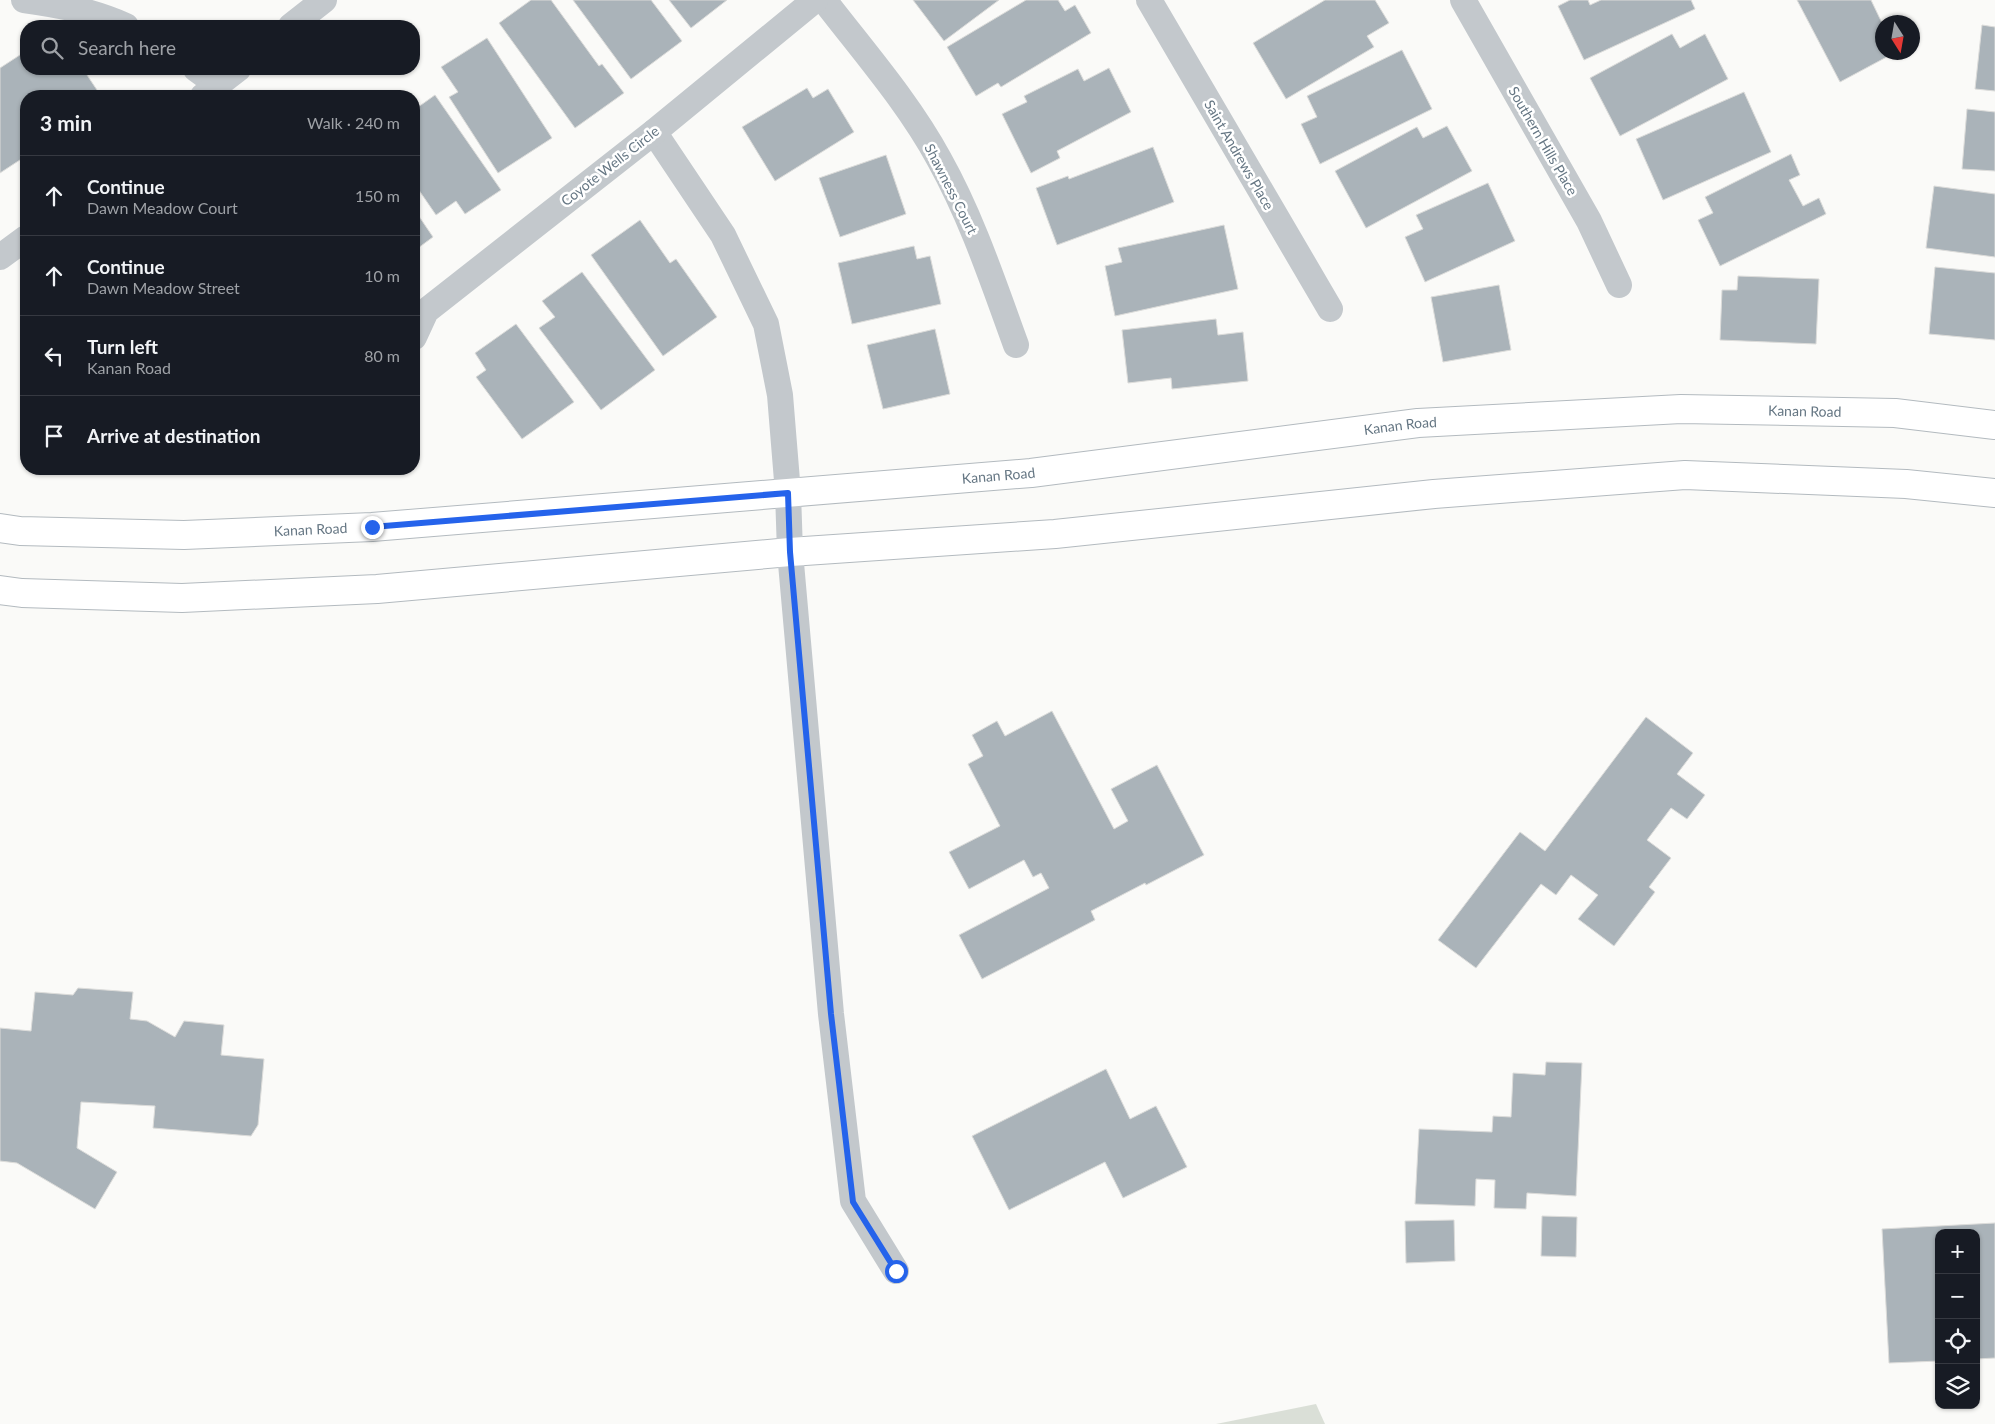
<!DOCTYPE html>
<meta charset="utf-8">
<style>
body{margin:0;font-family:Lato,sans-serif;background:#242831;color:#f1f3f6}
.controls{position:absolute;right:15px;bottom:15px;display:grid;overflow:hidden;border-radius:10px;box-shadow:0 1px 4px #0004}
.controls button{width:45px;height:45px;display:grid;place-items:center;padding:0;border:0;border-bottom:1px solid #363941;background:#171b24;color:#f1f3f6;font:25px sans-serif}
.compass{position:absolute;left:1875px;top:15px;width:45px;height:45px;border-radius:50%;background:#171b24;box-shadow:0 1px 4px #0004;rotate:169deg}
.stop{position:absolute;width:15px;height:15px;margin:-11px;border:4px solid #2563eb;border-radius:50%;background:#fff}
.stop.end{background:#2563eb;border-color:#fff;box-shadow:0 1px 5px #0008}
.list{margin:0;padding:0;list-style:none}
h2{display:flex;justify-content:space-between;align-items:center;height:65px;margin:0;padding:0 20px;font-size:21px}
h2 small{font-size:16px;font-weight:400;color:#9ea1a6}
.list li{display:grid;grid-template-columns:32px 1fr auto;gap:15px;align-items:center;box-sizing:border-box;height:80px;padding:0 20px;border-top:1px solid #363941}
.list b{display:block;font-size:19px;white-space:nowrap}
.list p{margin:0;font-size:16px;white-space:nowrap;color:#9ea1a6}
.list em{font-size:16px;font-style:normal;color:#9ea1a6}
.icon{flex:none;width:28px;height:28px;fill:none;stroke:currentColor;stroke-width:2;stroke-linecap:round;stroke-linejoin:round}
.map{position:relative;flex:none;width:1995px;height:1424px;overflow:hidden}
.search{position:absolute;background:#171b24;box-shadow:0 1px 4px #0004;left:20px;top:20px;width:400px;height:55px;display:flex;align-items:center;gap:12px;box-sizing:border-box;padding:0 18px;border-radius:20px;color:#9ea1a6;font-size:19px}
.panel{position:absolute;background:#171b24;box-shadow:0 1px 4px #0004;left:20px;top:90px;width:400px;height:385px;border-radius:20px}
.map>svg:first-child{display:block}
.green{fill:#dadfd7}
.building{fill:#aab3b9;stroke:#dcdcda}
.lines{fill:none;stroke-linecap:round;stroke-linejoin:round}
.secondary-casing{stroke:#b3babf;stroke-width:30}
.street{stroke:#c3c8cc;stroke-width:26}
.secondary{stroke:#fff;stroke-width:28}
.route{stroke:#2563eb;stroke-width:6}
.labels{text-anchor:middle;stroke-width:5;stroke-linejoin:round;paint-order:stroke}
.street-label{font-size:14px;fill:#657683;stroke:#fff}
</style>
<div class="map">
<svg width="1995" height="1424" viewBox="0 0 1995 1424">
<rect width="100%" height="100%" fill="#fafaf8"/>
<polygon class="green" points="1316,1404 1325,1424 1216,1424"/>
<g class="building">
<polygon points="531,0 551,0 599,66 602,64 624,93 575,128 499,23"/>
<polygon points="573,0 651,0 682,41 631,79"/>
<polygon points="669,0 727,0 691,28"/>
<polygon points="913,0 999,0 944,41"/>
<polygon points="1026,0 1058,0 1065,11 1075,5 1091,33 1001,87 998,83 976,96 947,47"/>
<polygon points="1325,0 1375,0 1389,23 1367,36 1374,47 1286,99 1253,43"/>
<polygon points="1570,0 1588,0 1590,5 1601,0 1691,0 1695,9 1584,60 1558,6"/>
<polygon points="1797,0 1871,0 1882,23 1882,52 1896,52 1840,82"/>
<polygon points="1982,25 1995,27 1995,91 1975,89"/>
<polygon points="1672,34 1680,48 1705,34 1728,79 1620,136 1590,78"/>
<polygon points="487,38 552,138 498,173 449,97 458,92 441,67"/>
<polygon points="1402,50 1432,109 1320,164 1301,124 1317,117 1307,96"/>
<polygon points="26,51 26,69 83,69 101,96 26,96 26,156 0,173 0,68"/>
<polygon points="1109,68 1131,112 1057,151 1060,158 1031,173 1002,114 1027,102 1024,96 1078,69 1084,81"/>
<polygon points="807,88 813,98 828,89 854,132 775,181 742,127"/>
<polygon points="1744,92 1771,152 1663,200 1636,139"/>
<polygon points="435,95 501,190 465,214 456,201 436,215 414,183 414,110"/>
<polygon points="1967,109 1995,112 1995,171 1962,169"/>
<polygon points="1447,126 1472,171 1366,228 1335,171 1417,127 1423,138"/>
<polygon points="1153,147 1174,202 1057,245 1036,188 1068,176 1069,179"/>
<polygon points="1791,154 1800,175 1789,180 1803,206 1819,198 1826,214 1720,266 1698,220 1713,213 1705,197"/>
<polygon points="886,155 906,214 840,237 819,178"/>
<polygon points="1488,183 1515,241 1425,282 1405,237 1423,229 1416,215"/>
<polygon points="1934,186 1995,194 1995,257 1926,248"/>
<polygon points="414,209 433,237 414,251"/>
<polygon points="640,220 670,263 676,259 717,317 663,356 591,255"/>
<polygon points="1224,225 1238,289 1115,316 1105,266 1122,262 1118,248"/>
<polygon points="914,246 917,259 930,256 941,304 852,324 838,263"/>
<polygon points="1935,267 1995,273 1995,340 1929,334"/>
<polygon points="582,272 655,370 601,410 539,328 555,317 542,301"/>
<polygon points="1738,276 1819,279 1816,344 1720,340 1722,290 1737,290"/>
<polygon points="1499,285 1511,350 1443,362 1431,297"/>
<polygon points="1216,319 1218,335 1243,332 1248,381 1172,389 1171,378 1128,383 1122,330"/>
<polygon points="516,324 574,402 522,439 476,377 486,370 475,353"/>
<polygon points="935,329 950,394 883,409 867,345"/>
<polygon points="26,422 26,444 21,442"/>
<polygon points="1052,711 1114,829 1128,821 1111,789 1157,765 1204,855 1146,885 1145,883 1091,911 1095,920 982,979 959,935 1049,888 1041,873 1033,877 1024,860 969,889 949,852 1000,826 968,764 983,756 972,735 997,721 1005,736"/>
<polygon points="1646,717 1693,753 1677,774 1705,795 1687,819 1671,808 1647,840 1671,858 1649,887 1655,892 1614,946 1578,919 1598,895 1571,875 1556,895 1541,884 1476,968 1438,940 1520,832 1545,851"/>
<polygon points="78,988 133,992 130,1019 147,1021 175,1037 184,1021 224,1025 221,1055 264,1059 258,1125 251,1136 153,1128 155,1106 81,1102 77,1148 117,1172 95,1209 17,1163 0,1161 0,1028 31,1031 35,992 73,995"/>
<polygon points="1546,1062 1582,1063 1576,1196 1527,1193 1526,1209 1494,1208 1495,1180 1476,1179 1475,1206 1415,1204 1419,1129 1492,1132 1493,1116 1511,1117 1513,1073 1545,1075"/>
<polygon points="1106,1069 1130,1119 1156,1106 1187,1167 1123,1198 1105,1162 1009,1210 972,1136"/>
<polygon points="1542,1216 1577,1217 1576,1257 1541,1256"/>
<polygon points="1454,1220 1455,1261 1406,1263 1405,1221"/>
<polygon points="1995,1223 1995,1358 1976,1359 1976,1233 1939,1233 1939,1361 1889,1363 1882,1229"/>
</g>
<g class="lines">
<defs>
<g id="secondary">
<path id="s1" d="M0,528l20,3 164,4 188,-8 659,-54 387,-50 263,-14 214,4 100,12"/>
<polyline points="0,590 22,593 182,598 377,589 790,552 1055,534 1434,494 1685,475 1906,484 1995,493"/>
</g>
</defs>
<use href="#secondary" class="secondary-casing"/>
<g class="street">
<path d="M24,0c36,5 69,11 102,26"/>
<path d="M824,0c40,52 84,102 115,159 33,59 54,123 77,186"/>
<polyline points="1149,0 1330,309"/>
<polyline points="1463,0 1589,221 1619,285"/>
<polyline points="291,26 324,0"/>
<polyline points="196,69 218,85"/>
<polyline points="203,96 238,69"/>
<polyline points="654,132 723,235 766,324 780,395 788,493 790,552 831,1014 853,1201 896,1271"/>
<polyline points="0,257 26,238"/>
<polyline points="414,337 426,311 654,132 815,0"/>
</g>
<use href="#secondary" class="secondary"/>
</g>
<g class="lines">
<polyline class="route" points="372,527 788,493 790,552 831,1014 853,1202 896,1271"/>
</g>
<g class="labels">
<g class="street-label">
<text transform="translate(1543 141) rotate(60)" y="5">Southern Hills Place</text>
<text transform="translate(1239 155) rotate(60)" y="5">Saint Andrews Place</text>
<text transform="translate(610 166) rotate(-38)" y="5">Coyote Wells Circle</text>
<text transform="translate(951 189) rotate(63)" y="5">Shawness Court</text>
<text dy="5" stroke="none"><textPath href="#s1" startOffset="1811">Kanan Road</textPath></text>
<text dy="5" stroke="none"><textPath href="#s1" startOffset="1406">Kanan Road</textPath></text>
<text dy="5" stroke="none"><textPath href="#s1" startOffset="1001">Kanan Road</textPath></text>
<text dy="5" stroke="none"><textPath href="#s1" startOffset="311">Kanan Road</textPath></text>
</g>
</g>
</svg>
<div class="controls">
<button>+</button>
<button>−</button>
<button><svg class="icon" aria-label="locate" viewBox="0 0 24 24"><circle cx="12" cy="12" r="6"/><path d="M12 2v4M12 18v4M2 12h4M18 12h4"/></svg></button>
<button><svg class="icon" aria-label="layers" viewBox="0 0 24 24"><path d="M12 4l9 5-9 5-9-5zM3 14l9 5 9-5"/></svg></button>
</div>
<svg class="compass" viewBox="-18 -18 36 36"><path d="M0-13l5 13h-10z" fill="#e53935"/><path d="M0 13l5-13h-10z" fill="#9ea1a6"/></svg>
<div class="stop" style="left:896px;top:1271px"></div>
<div class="stop end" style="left:372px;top:527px"></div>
<div class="search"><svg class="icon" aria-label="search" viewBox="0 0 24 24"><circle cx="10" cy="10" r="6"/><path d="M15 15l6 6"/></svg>Search here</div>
<section class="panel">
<h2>3 min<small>Walk · 240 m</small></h2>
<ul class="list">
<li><svg class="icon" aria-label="ahead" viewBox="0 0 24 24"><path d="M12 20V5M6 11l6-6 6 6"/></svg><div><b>Continue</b><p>Dawn Meadow Court</p></div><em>150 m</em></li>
<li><svg class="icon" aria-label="ahead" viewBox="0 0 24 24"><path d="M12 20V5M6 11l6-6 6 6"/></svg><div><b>Continue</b><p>Dawn Meadow Street</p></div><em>10 m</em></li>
<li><svg class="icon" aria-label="left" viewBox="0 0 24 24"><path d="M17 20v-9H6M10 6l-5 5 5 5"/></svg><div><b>Turn left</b><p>Kanan Road</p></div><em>80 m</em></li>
<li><svg class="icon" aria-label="arrive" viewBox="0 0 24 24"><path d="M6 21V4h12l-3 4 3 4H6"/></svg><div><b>Arrive at destination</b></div></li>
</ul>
</section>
</div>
